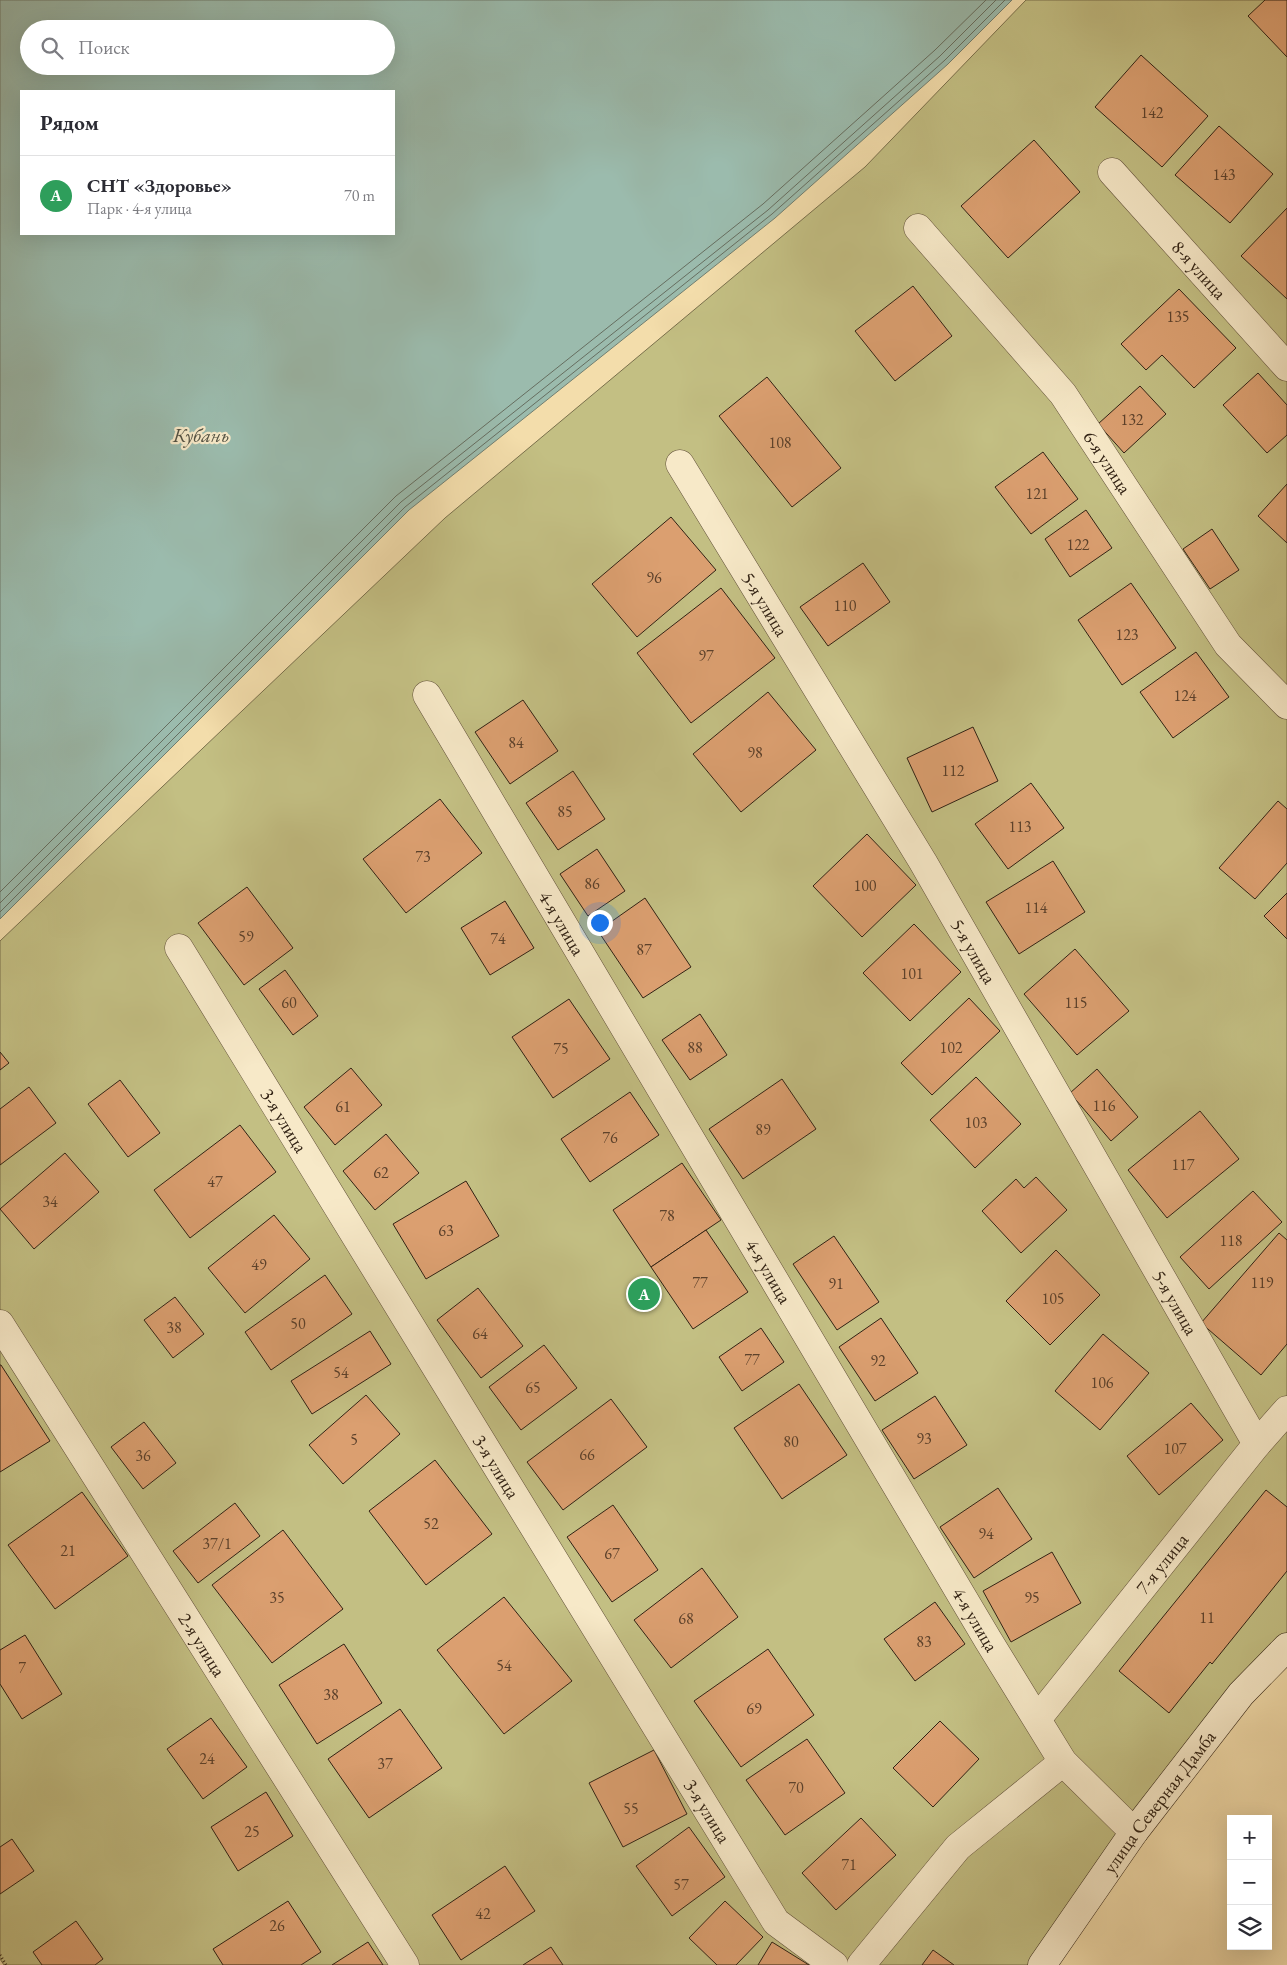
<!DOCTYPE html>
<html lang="ru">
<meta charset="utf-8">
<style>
body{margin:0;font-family:"EB Garamond",serif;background:#f2f2f3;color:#2b2b33}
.controls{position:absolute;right:15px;bottom:15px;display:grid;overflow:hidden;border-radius:0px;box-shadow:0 5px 20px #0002}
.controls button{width:45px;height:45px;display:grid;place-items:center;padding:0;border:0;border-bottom:1px solid #e1e1e2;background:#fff;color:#2b2b33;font:25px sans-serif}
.you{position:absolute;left:599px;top:922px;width:18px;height:18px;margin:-12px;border:4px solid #fff;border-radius:50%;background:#1a73e8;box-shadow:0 0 0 8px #1a73e833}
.badge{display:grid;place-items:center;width:32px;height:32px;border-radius:50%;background:#8f2418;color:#fff;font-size:16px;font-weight:700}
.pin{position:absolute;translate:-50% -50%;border:2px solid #fff;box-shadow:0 1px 5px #0006}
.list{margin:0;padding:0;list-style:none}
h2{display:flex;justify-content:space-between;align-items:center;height:65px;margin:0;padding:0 20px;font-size:21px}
h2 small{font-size:16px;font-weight:400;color:#7c7c81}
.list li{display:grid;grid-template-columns:32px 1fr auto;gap:15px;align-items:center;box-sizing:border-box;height:80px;padding:0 20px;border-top:1px solid #e1e1e2}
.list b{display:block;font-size:19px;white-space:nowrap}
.list p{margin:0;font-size:16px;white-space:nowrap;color:#7c7c81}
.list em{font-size:16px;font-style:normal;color:#7c7c81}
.icon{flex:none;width:28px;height:28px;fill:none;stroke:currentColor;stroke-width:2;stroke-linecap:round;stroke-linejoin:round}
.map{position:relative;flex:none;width:1287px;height:1965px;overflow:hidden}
.search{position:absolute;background:#fff;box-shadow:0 5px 20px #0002;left:20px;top:20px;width:375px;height:55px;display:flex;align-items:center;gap:12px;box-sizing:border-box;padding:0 18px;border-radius:28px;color:#7c7c81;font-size:19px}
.panel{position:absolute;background:#fff;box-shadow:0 5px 20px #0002;left:20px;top:90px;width:375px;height:145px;border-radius:0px}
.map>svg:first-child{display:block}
.green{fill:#c3bf83;stroke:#7a704c}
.water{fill:#9bbbad;stroke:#717e70;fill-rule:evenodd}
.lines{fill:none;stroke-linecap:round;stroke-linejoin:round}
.shore{stroke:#666e60;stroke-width:1}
.building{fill:#db9f70;stroke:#312214}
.street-casing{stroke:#62513a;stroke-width:29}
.secondary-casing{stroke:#312214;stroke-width:29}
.path{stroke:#312214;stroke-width:3;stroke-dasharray:1 2.5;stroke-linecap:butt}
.street{stroke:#f7e9c8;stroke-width:28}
.secondary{stroke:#f7e9c8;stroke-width:28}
.labels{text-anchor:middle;stroke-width:4.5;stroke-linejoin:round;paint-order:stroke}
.number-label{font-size:16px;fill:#5c412b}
.street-label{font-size:19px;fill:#312214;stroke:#f7e9c8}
.water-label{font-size:20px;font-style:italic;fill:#515042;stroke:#f7e9c8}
</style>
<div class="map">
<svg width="1287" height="1965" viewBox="0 0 1287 1965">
<rect width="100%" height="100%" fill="#f3ddab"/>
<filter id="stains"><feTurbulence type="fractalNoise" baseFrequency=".004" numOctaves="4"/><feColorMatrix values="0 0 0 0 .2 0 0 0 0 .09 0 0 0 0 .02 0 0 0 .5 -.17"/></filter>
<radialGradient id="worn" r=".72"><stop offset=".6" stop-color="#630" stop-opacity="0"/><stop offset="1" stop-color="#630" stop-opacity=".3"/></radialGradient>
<polygon class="green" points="1026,0 1287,0 1287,1647 1042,1965 4,1965 0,1959 0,941 445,518 865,167"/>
<path class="water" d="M0,0h1012l-64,64 -173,154 -366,292 -409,409zM29,29h357v37h-357zM21,91h373v143h-373z"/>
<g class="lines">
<g class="shore">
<polyline points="0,892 396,496 763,204 935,50 986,0"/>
<polyline points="0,903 401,502 768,210 940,56 996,0"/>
<polyline points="0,912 405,507 772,214 945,60 1005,0"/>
</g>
</g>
<g class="building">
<polygon points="1265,0 1287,0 1287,57 1248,16"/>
<polygon points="1141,55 1208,116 1162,167 1095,107"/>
<polygon points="1219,126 1273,174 1230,223 1175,175"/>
<polygon points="1034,140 1080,192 1008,258 961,206"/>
<polygon points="1287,208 1287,299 1241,256"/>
<polygon points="913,286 952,336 895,381 855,331"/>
<polygon points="1179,289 1236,348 1194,388 1162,355 1146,370 1121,344"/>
<polygon points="1258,373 1287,405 1287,435 1267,453 1223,405"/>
<polygon points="767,377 841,468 792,507 719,416"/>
<polygon points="1140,386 1166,414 1124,453 1098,424"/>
<polygon points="1043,452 1078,499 1031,534 995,487"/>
<polygon points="1287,484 1287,543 1258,516"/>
<polygon points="1086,510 1112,548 1070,577 1045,539"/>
<polygon points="671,517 716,570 637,637 592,584"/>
<polygon points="1212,529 1239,570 1210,589 1183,549"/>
<polygon points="863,563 890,602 828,646 800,607"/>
<polygon points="1131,583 1176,648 1122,685 1078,620"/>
<polygon points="721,588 775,658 691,723 637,653"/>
<polygon points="1196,652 1229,697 1173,738 1140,692"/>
<polygon points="768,692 816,750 741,812 693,754"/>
<polygon points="523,700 558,751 510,784 475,732"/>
<polygon points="973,727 998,781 932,812 907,758"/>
<polygon points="573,771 605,819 558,850 526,803"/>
<polygon points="1031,783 1064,828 1008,869 975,824"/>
<polygon points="440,799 482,853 406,913 363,859"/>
<polygon points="1278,801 1287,809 1287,863 1255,899 1219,868"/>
<polygon points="867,834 916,885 862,937 813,886"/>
<polygon points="597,849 625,891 588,916 560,874"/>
<polygon points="1053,861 1085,912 1019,954 986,902"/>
<polygon points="247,887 293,948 244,985 198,923"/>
<polygon points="1287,893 1287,939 1264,916"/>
<polygon points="645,898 691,967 643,998 598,931"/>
<polygon points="505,901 534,948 490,975 461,928"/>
<polygon points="914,924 961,972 910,1021 863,973"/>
<polygon points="1075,949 1129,1011 1077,1055 1024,994"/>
<polygon points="285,970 318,1016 293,1035 259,989"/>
<polygon points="969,998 1000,1031 932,1095 901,1063"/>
<polygon points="569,999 610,1059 553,1098 512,1037"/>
<polygon points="700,1014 727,1055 690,1080 662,1040"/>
<polygon points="0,1052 9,1063 0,1070"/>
<polygon points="351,1068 382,1105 335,1145 304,1107"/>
<polygon points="1097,1069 1138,1117 1111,1141 1070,1093"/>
<polygon points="976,1077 1021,1124 975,1168 930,1120"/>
<polygon points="782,1079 816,1129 743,1179 709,1129"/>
<polygon points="120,1080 160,1133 128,1157 88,1104"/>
<polygon points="29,1087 56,1123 0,1165 0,1109"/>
<polygon points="630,1092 659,1135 590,1182 561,1139"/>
<polygon points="1200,1111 1239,1159 1167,1218 1128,1170"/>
<polygon points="240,1125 276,1172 190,1238 154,1190"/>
<polygon points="386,1134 419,1173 375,1210 343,1171"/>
<polygon points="65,1153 99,1192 34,1249 0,1209"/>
<polygon points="682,1163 721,1220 651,1267 613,1210"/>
<polygon points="1036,1177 1067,1210 1021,1253 982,1211 1016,1179 1024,1188"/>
<polygon points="466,1181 499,1236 426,1279 393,1224"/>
<polygon points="1253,1191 1282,1222 1209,1289 1180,1257"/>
<polygon points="274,1215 310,1259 245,1313 208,1268"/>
<polygon points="706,1230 748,1292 693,1329 651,1267"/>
<polygon points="1279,1233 1287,1240 1287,1344 1261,1375 1201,1323"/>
<polygon points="834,1236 879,1302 837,1330 793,1264"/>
<polygon points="1056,1250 1100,1295 1050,1345 1006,1301"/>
<polygon points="325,1275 352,1314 271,1370 245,1332"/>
<polygon points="478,1288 523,1346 481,1378 437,1320"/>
<polygon points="175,1297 204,1334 173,1358 144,1320"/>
<polygon points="881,1318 918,1373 875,1401 839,1347"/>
<polygon points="761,1328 784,1362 742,1391 719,1357"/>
<polygon points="370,1331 391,1364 312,1414 291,1381"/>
<polygon points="1103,1334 1149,1373 1100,1430 1055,1391"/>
<polygon points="544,1345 577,1388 521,1430 489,1387"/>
<polygon points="0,1365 1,1365 50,1441 0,1472"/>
<polygon points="799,1384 847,1455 782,1499 734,1428"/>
<polygon points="366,1395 400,1434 343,1484 309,1445"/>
<polygon points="935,1396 967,1445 914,1479 882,1430"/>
<polygon points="611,1399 647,1447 563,1510 527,1462"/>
<polygon points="1191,1403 1223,1440 1159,1495 1127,1456"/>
<polygon points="144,1422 176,1463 143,1489 111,1447"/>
<polygon points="435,1460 492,1534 426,1585 369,1511"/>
<polygon points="998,1488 1032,1539 974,1578 940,1527"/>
<polygon points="1266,1490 1287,1507 1287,1571 1212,1664 1210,1662 1169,1713 1119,1671"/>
<polygon points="82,1492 128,1556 55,1609 8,1545"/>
<polygon points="235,1503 260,1536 198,1583 173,1551"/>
<polygon points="613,1505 658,1570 612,1602 567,1537"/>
<polygon points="283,1530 343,1609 272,1663 212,1585"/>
<polygon points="1052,1552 1081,1603 1011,1642 983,1591"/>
<polygon points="702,1568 738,1617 671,1668 634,1620"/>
<polygon points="504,1597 572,1681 504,1734 437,1650"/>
<polygon points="935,1602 965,1644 915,1681 884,1639"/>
<polygon points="25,1635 62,1694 22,1719 0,1684 0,1650"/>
<polygon points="344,1644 382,1703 317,1744 279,1685"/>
<polygon points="768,1649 814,1715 741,1767 694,1701"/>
<polygon points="400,1709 442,1768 369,1818 328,1759"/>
<polygon points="211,1718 247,1767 203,1799 167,1749"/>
<polygon points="940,1721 979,1759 933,1807 893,1768"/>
<polygon points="807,1739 845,1793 785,1835 746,1780"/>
<polygon points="654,1750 687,1814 623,1847 589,1783"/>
<polygon points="266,1792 293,1836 238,1871 211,1827"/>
<polygon points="861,1818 896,1855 836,1910 802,1873"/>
<polygon points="689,1827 725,1877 672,1916 636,1866"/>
<polygon points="12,1839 34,1871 0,1894 0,1847"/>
<polygon points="505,1866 535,1911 461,1960 432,1915"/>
<polygon points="288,1901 321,1952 301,1965 223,1965 213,1949"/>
<polygon points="725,1901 763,1937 736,1965 717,1965 689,1938"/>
<polygon points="76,1921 103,1959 95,1965 42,1965 33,1952"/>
<polygon points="368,1942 383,1965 332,1965"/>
<polygon points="772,1942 809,1965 758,1965"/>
<polygon points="551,1947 563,1965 523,1965"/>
<polygon points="933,1950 954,1965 922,1965"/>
</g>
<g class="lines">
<defs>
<g id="street">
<path id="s1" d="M1112,172l175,195"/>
<path id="s2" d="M918,228l145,166 165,251 59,60"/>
<path id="s3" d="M680,464l243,398 334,582"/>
<path id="s4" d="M427,695l561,945 75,122 71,70"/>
<path id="s5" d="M179,948l597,974 58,43"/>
<path id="s6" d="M0,1324l405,641"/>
<path id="s7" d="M1038,1718l219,-274 30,-34"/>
<polyline points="861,1965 958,1847 1063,1762"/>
</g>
<g id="secondary">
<path id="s8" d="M1042,1965l92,-133 107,-138 46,-47"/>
</g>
</defs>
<use href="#street" class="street-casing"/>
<use href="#secondary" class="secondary-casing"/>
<polyline class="path" points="0,1955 6,1965"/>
<use href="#street" class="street"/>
<use href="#secondary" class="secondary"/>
</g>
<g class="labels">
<g class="number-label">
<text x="1152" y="118">142</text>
<text x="1224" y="180">143</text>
<text x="1178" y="322">135</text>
<text x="1132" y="425">132</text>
<text x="780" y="448">108</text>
<text x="1037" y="499">121</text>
<text x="1078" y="550">122</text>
<text x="654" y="583">96</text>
<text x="845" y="611">110</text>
<text x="1127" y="640">123</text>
<text x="706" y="661">97</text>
<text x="1185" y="701">124</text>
<text x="516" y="748">84</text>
<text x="755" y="758">98</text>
<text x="953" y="776">112</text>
<text x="565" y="817">85</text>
<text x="1020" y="832">113</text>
<text x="423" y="862">73</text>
<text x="592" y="889">86</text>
<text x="865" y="891">100</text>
<text x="1036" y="913">114</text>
<text x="246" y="942">59</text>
<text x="498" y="944">74</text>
<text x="644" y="955">87</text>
<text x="912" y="979">101</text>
<text x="289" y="1008">60</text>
<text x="1076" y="1008">115</text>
<text x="695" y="1053">88</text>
<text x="951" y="1053">102</text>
<text x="561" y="1054">75</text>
<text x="1104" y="1111">116</text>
<text x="343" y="1112">61</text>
<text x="976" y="1128">103</text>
<text x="763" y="1135">89</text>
<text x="610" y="1143">76</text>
<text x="1183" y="1170">117</text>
<text x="381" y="1178">62</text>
<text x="215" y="1187">47</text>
<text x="50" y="1207">34</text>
<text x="667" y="1221">78</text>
<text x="446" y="1236">63</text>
<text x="1231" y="1246">118</text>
<text x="259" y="1270">49</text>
<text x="700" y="1288">77</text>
<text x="1262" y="1288">119</text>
<text x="836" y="1289">91</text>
<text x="1053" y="1304">105</text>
<text x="298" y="1329">50</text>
<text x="174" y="1333">38</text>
<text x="480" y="1339">64</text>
<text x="752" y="1365">77</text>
<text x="878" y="1366">92</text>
<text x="341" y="1378">54</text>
<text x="1102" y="1388">106</text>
<text x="533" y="1393">65</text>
<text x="924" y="1444">93</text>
<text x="354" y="1445">5</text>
<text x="791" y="1447">80</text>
<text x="1175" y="1454">107</text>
<text x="587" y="1460">66</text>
<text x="143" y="1461">36</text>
<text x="431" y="1529">52</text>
<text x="986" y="1539">94</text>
<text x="217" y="1549">37/1</text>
<text x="68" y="1556">21</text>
<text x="612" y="1559">67</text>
<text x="277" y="1603">35</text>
<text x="1032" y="1603">95</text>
<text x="1207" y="1623">11</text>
<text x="686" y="1624">68</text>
<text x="924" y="1647">83</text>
<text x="504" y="1671">54</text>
<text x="22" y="1673">7</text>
<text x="331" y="1700">38</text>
<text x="754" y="1714">69</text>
<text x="207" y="1764">24</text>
<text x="385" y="1769">37</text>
<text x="796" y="1793">70</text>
<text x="631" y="1814">55</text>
<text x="252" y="1837">25</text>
<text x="849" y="1870">71</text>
<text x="681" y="1890">57</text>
<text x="483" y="1919">42</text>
<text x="277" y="1931">26</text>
</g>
<g class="street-label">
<text dy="7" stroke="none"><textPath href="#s1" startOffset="131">8-я улица</textPath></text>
<text dy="7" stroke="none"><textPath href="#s2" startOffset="302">6-я улица</textPath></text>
<text dy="7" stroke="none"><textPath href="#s3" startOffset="164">5-я улица</textPath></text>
<text dy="7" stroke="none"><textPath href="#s4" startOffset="265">4-я улица</textPath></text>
<text dy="7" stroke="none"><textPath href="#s3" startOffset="569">5-я улица</textPath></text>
<text dy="7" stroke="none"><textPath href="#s5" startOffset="202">3-я улица</textPath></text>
<text dy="7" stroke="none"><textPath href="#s4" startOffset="670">4-я улица</textPath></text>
<text dy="7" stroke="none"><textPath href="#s3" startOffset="974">5-я улица</textPath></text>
<text dy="7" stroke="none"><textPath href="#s5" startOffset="608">3-я улица</textPath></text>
<text dy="7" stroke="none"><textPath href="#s7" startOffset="198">7-я улица</textPath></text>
<text dy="7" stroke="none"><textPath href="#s4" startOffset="1075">4-я улица</textPath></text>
<text dy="7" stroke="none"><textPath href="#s6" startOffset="379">2-я улица</textPath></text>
<text dy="7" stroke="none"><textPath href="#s8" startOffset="201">улица Северная Дамба</textPath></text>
<text dy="7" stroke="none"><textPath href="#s5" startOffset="1012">3-я улица</textPath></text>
</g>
<g class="water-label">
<text x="201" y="442">Кубань</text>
</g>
</g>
<rect width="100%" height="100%" filter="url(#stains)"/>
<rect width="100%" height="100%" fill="url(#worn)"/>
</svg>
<div class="controls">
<button>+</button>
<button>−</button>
<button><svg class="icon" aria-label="layers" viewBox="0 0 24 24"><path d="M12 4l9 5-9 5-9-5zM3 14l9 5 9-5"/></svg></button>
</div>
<div class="you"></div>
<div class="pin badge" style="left:644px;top:1294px;background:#2e9e5b">A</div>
<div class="search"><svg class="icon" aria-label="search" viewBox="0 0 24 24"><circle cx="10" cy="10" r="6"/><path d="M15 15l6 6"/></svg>Поиск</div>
<section class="panel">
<h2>Рядом<small></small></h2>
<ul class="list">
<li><span class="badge" style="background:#2e9e5b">A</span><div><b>СНТ «Здоровье»</b><p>Парк · 4-я улица</p></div><em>70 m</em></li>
</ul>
</section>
</div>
